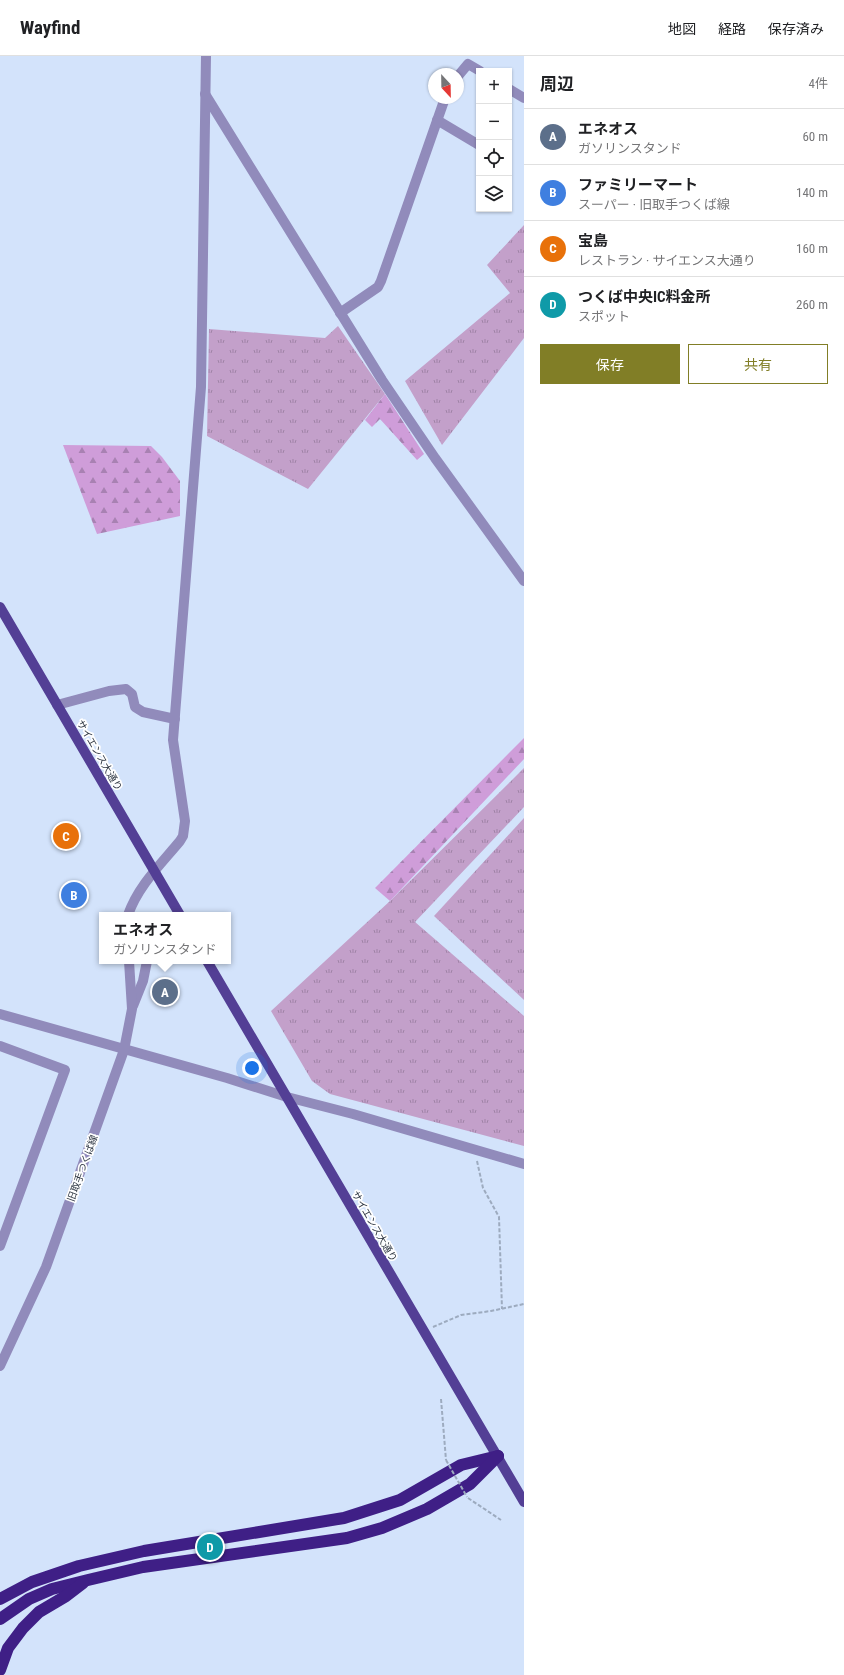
<!DOCTYPE html>
<html lang="ja">
<meta charset="utf-8">
<style>
body{margin:0;font-family:"Roboto Condensed","Noto Sans JP",sans-serif;background:#f6f6f6;color:#202124}
.controls{position:absolute;right:12px;top:12px;display:grid;overflow:hidden;border-radius:0px;box-shadow:0 1px 3px #0004}
.controls button{width:36px;height:36px;display:grid;place-items:center;padding:0;border:0;border-bottom:1px solid #e0e0e0;background:#fff;color:#202124;font:20px sans-serif}
.compass{position:absolute;left:428px;top:12px;width:36px;height:36px;border-radius:50%;background:#fff;box-shadow:0 1px 3px #0004;rotate:158deg}
.you{position:absolute;left:252px;top:1012px;width:14px;height:14px;margin:-10px;border:3px solid #fff;border-radius:50%;background:#1a73e8;box-shadow:0 0 0 6px #1a73e833}
.badge{display:grid;place-items:center;width:26px;height:26px;border-radius:50%;background:#817e26;color:#fff;font-size:13px;font-weight:700}
.pin{position:absolute;translate:-50% -50%;border:2px solid #fff;box-shadow:0 1px 4px #0006}
.popup{position:absolute;left:99px;top:856px;width:132px;height:52px;box-sizing:border-box;display:grid;place-content:center;border-radius:0px;background:#fff;filter:drop-shadow(0 1px 3px #0005);font-size:13px;white-space:nowrap;color:#757577}
.popup b{font-size:15px;color:#202124}
.popup::after{content:'';position:absolute;left:50%;top:100%;margin-left:-8px;border:8px solid transparent;border-top-color:#fff}
.list{margin:0;padding:0;list-style:none}
h2{display:flex;justify-content:space-between;align-items:center;height:52px;margin:0;padding:0 16px;font-size:17px}
h2 small{font-size:13px;font-weight:400;color:#757577}
.list li{display:grid;grid-template-columns:26px 1fr auto;gap:12px;align-items:center;box-sizing:border-box;height:56px;padding:0 16px;border-top:1px solid #e0e0e0}
.list b{display:block;font-size:15px;white-space:nowrap}
.list p{margin:0;font-size:13px;white-space:nowrap;color:#757577}
.list em{font-size:13px;font-style:normal;color:#757577}
.actions{display:flex;gap:8px;padding:12px 16px}
.actions a{flex:1;padding:9px 0;border:1px solid #817e26;border-radius:0px;text-align:center;font-size:14px;color:#817e26}
.actions .main{background:#817e26;color:#fff}
.icon{flex:none;width:22px;height:22px;fill:none;stroke:currentColor;stroke-width:2;stroke-linecap:round;stroke-linejoin:round}
.map{position:relative;flex:none;width:524px;height:1619px;overflow:hidden}
header{display:flex;align-items:center;gap:24px;box-sizing:border-box;height:56px;padding:0 20px;background:#fff;border-bottom:1px solid #e0e0e0}
header strong{font-size:19px}
nav{display:flex;gap:22px;margin-inline-start:auto;font-size:14px}
main{display:flex}
aside{flex:1;background:#fff}
.map>svg:first-child{display:block}
.grass{fill:url(#grass-tufts)}
.forest{fill:url(#forest-firs)}
.lines{fill:none;stroke-linecap:round;stroke-linejoin:round}
.path{stroke:#9dabbf;stroke-width:2;stroke-dasharray:4 2;stroke-linecap:butt}
.minor{stroke:#918bbb;stroke-width:10}
.major{stroke:#533f95;stroke-width:10}
.highway{stroke:#3f1f86;stroke-width:12}
.path-bridge{stroke:#9dabbf;stroke-width:2;stroke-dasharray:4 2;stroke-linecap:butt}
.labels{text-anchor:middle;stroke-width:3.5;stroke-linejoin:round;paint-order:stroke}
.street-label{font-size:10px;fill:#303844;stroke:#fff}
</style>
<header>
<strong>Wayfind</strong>
<nav><a>地図</a><a>経路</a><a>保存済み</a></nav>
</header>
<main>
<div class="map">
<svg width="524" height="1619" viewBox="0 0 524 1619">
<defs>
<pattern id="grass-tufts" width="24" height="20" patternUnits="userSpaceOnUse"><rect width="24" height="20" fill="#c3a0ca"/><path d="M3 7l-1-3M5 7V3M7 7l1-3M15 17l-1-3M17 17v-4M19 17l1-3" fill="none" stroke="#9f83a6"/></pattern>
<pattern id="forest-firs" width="22" height="20" patternUnits="userSpaceOnUse"><rect width="22" height="20" fill="#cf9dd9"/><path d="M5 1l3.5 6h-7zM16 11l3.5 6h-7z" fill="#a881b2"/></pattern>
</defs>
<rect width="100%" height="100%" fill="#d3e3fb"/>
<g class="grass">
<polygon points="524,169 524,282 442,389 405,325 510,237 487,209"/>
<polygon points="338,270 385,338 308,433 207,380 209,273 325,282"/>
<polygon points="524,712 524,751 415,866 524,960 524,1090 330,1038 312,1025 271,955 390,845"/>
<polygon points="524,762 524,944 434,860"/>
</g>
<g class="forest">
<polygon points="385,338 424,398 417,404 380,363 372,371 365,364"/>
<polygon points="63,389 151,390 162,401 180,425 180,460 97,478"/>
<polygon points="524,682 524,703 390,845 375,832"/>
</g>
<g class="lines">
<g class="path">
<polyline points="477,1105 483,1132 499,1161 502,1253"/>
<polyline points="433,1271 461,1259 491,1255 524,1248"/>
<polyline points="441,1343 446,1404"/>
<polyline points="468,1442 501,1464"/>
</g>
<g class="minor">
<polyline points="458,20 468,8 480,15"/>
<polyline points="509,33 524,42"/>
<polyline points="205,38 382,324 435,402 524,525"/>
<polyline points="437,64 479,89"/>
<polyline points="340,257 378,231 381,225 445,42"/>
<polyline points="57,649 109,635 126,633 132,638 135,651 143,656 175,663"/>
<path d="M128,859c10,-29 33,-51 52,-74l3,-5 2,-15 -12,-81 28,-353 5,-331"/>
<polyline points="133,950 143,925 147,905"/>
<polyline points="0,958 227,1022 287,1041 353,1058 524,1108"/>
<polyline points="0,990 65,1014 0,1190"/>
<polyline points="0,1310 46,1211 124,994 132,953 129,905"/>
</g>
<g class="major">
<polyline points="0,551 180,859"/>
<polyline points="207,905 524,1446"/>
</g>
<g class="highway">
<polyline points="0,1543 32,1526 79,1510 144,1495 344,1462 400,1444 461,1409 498,1400"/>
<polyline points="0,1563 29,1543 52,1533 88,1524 143,1511 347,1482 382,1472 427,1453 470,1428 498,1400"/>
<polyline points="0,1614 8,1592 23,1572 39,1556 66,1540 83,1527"/>
</g>
<polyline class="path-bridge" points="446,1404 467,1441"/>
</g>
<g class="labels">
<g class="street-label">
<text transform="translate(100 699) rotate(60)" y="4">サイエンス大通り</text>
<text transform="translate(82 1112) rotate(-70)" y="4">旧取手つくば線</text>
<text transform="translate(375 1170) rotate(60)" y="4">サイエンス大通り</text>
</g>
</g>
</svg>
<div class="controls">
<button>+</button>
<button>−</button>
<button><svg class="icon" aria-label="locate" viewBox="0 0 24 24"><circle cx="12" cy="12" r="6"/><path d="M12 2v4M12 18v4M2 12h4M18 12h4"/></svg></button>
<button><svg class="icon" aria-label="layers" viewBox="0 0 24 24"><path d="M12 4l9 5-9 5-9-5zM3 14l9 5 9-5"/></svg></button>
</div>
<svg class="compass" viewBox="-18 -18 36 36"><path d="M0-13l5 13h-10z" fill="#e53935"/><path d="M0 13l5-13h-10z" fill="#757577"/></svg>
<div class="you"></div>
<div class="pin badge" style="left:165px;top:936px;background:#5c6f8a">A</div>
<div class="popup"><b>エネオス</b>ガソリンスタンド</div>
<div class="pin badge" style="left:74px;top:839px;background:#3f7fe0">B</div>
<div class="pin badge" style="left:66px;top:780px;background:#e8710a">C</div>
<div class="pin badge" style="left:210px;top:1491px;background:#0f9aa8">D</div>
</div>
<aside>
<h2>周辺<small>4件</small></h2>
<ul class="list">
<li><span class="badge" style="background:#5c6f8a">A</span><div><b>エネオス</b><p>ガソリンスタンド</p></div><em>60 m</em></li>
<li><span class="badge" style="background:#3f7fe0">B</span><div><b>ファミリーマート</b><p>スーパー · 旧取手つくば線</p></div><em>140 m</em></li>
<li><span class="badge" style="background:#e8710a">C</span><div><b>宝島</b><p>レストラン · サイエンス大通り</p></div><em>160 m</em></li>
<li><span class="badge" style="background:#0f9aa8">D</span><div><b>つくば中央IC料金所</b><p>スポット</p></div><em>260 m</em></li>
</ul>
<div class="actions"><a class="main">保存</a><a>共有</a></div>
</aside>
</main>
